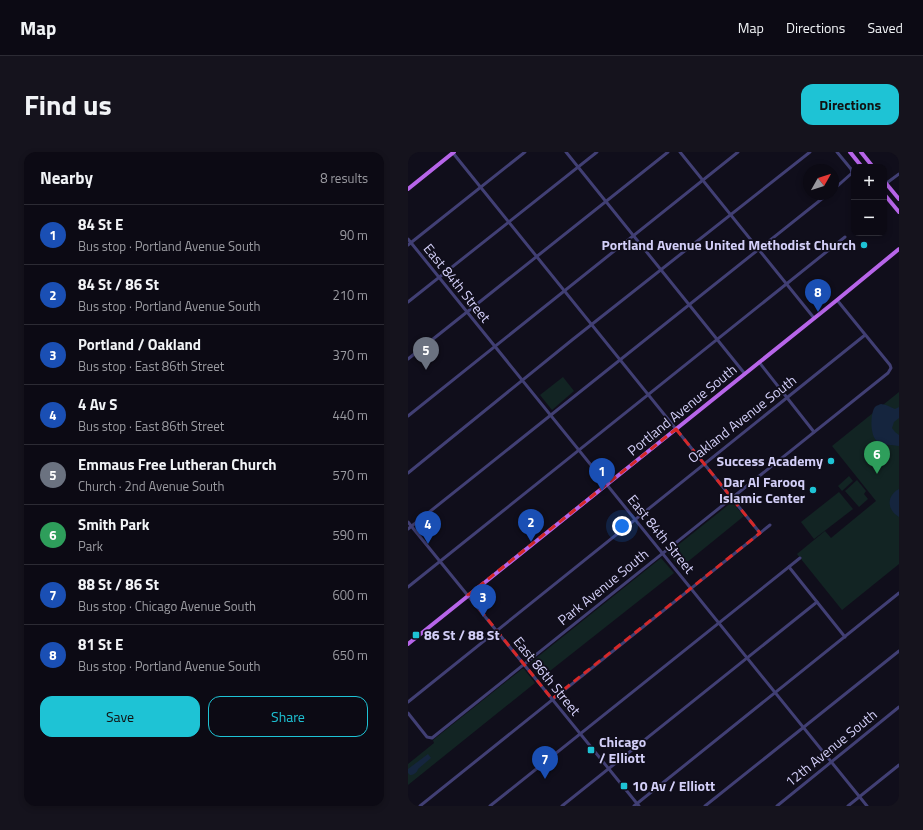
<!DOCTYPE html>
<meta charset="utf-8">
<style>
body{margin:0;font-family:"Titillium Web",sans-serif;background:#15131d;color:#f1f3f6}
.controls{position:absolute;right:12px;top:12px;display:grid;overflow:hidden;border-radius:8px;box-shadow:0 2px 6px #0003}
.controls button{width:36px;height:36px;display:grid;place-items:center;padding:0;border:0;border-bottom:1px solid #2c2b34;background:#0c0a14;color:#f1f3f6;font:20px sans-serif}
.compass{position:absolute;left:395px;top:12px;width:36px;height:36px;border-radius:50%;background:#0c0a14;box-shadow:0 2px 6px #0003;rotate:51deg}
.you{position:absolute;left:214px;top:374px;width:14px;height:14px;margin:-10px;border:3px solid #fff;border-radius:50%;background:#1a73e8;box-shadow:0 0 0 6px #1a73e833}
.badge{display:grid;place-items:center;width:26px;height:26px;border-radius:50%;background:#1ec3d5;color:#fff;font-size:13px;font-weight:700}
.pin{position:absolute;translate:-50% -33px;filter:drop-shadow(0 1px 2px #0008)}
.pin::after{content:'';position:absolute;top:21px;width:14px;height:12px;background:inherit;clip-path:polygon(0 0,100% 0,50% 100%)}
.list{margin:0;padding:0;list-style:none}
h2{display:flex;justify-content:space-between;align-items:center;height:52px;margin:0;padding:0 16px;font-size:17px}
h2 small{font-size:13px;font-weight:400;color:#9a9aa0}
.list li{display:grid;grid-template-columns:26px 1fr auto;gap:12px;align-items:center;box-sizing:border-box;height:60px;padding:0 16px;border-top:1px solid #2c2b34}
.list b{display:block;font-size:15px;white-space:nowrap}
.list p{margin:0;font-size:13px;white-space:nowrap;color:#9a9aa0}
.list em{font-size:13px;font-style:normal;color:#9a9aa0}
.actions{display:flex;gap:8px;padding:12px 16px}
.actions a{flex:1;padding:9px 0;border:1px solid #1ec3d5;border-radius:12px;text-align:center;font-size:14px;color:#1ec3d5}
.actions .main{background:#1ec3d5;color:#111}
.map{position:relative;flex:none;width:491px;height:654px;overflow:hidden;border-radius:12px}
header{display:flex;align-items:center;gap:24px;box-sizing:border-box;height:56px;padding:0 20px;background:#0c0a14;border-bottom:1px solid #2c2b34}
header strong{font-size:19px}
nav{display:flex;gap:22px;margin-inline-start:auto;font-size:14px}
.intro{display:flex;align-items:center;justify-content:space-between;box-sizing:border-box;height:96px;padding:0 24px}
h1{margin:0;font-size:28px}
.button{padding:10px 18px;border-radius:12px;background:#1ec3d5;color:#111;font-size:14px;font-weight:700}
main{display:flex;gap:24px;padding:0 24px}
aside{flex:1;background:#0c0a14;border-radius:12px;box-shadow:0 2px 6px #0003}
.map>svg:first-child{display:block}
.green{fill:#122423}
.water{fill:#15253e}
.lines{fill:none;stroke-linecap:round;stroke-linejoin:round}
.minor{stroke:#413f74;stroke-width:3}
.major{stroke:#b765e9;stroke-width:4}
.marked{fill:none;stroke:#d62828;stroke-width:3;stroke-dasharray:8 5;stroke-linejoin:round}
.poi-dot{fill:#1ec3d5;stroke:#100e1b;stroke-width:1.5}
.labels{text-anchor:middle;stroke-width:3.5;stroke-linejoin:round;paint-order:stroke}
.poi-label{font-size:14px;font-weight:bold;fill:#d3cff8;stroke:#100e1b;text-anchor:end}
.street-label{font-size:14px;fill:#d3cff8;stroke:#100e1b}
</style>
<header>
<strong>Map</strong>
<nav><a>Map</a><a>Directions</a><a>Saved</a></nav>
</header>
<div class="intro"><h1>Find us</h1><a class="button">Directions</a></div>
<main>
<aside>
<h2>Nearby<small>8 results</small></h2>
<ul class="list">
<li><span class="badge" style="background:#1a4fb4">1</span><div><b>84 St E</b><p>Bus stop · Portland Avenue South</p></div><em>90 m</em></li>
<li><span class="badge" style="background:#1a4fb4">2</span><div><b>84 St / 86 St</b><p>Bus stop · Portland Avenue South</p></div><em>210 m</em></li>
<li><span class="badge" style="background:#1a4fb4">3</span><div><b>Portland / Oakland</b><p>Bus stop · East 86th Street</p></div><em>370 m</em></li>
<li><span class="badge" style="background:#1a4fb4">4</span><div><b>4 Av S</b><p>Bus stop · East 86th Street</p></div><em>440 m</em></li>
<li><span class="badge" style="background:#6b7280">5</span><div><b>Emmaus Free Lutheran Church</b><p>Church · 2nd Avenue South</p></div><em>570 m</em></li>
<li><span class="badge" style="background:#2e9e5b">6</span><div><b>Smith Park</b><p>Park</p></div><em>590 m</em></li>
<li><span class="badge" style="background:#1a4fb4">7</span><div><b>88 St / 86 St</b><p>Bus stop · Chicago Avenue South</p></div><em>600 m</em></li>
<li><span class="badge" style="background:#1a4fb4">8</span><div><b>81 St E</b><p>Bus stop · Portland Avenue South</p></div><em>650 m</em></li>
</ul>
<div class="actions"><a class="main">Save</a><a>Share</a></div>
</aside>
<div class="map">
<svg width="491" height="654" viewBox="0 0 491 654">
<rect width="100%" height="100%" fill="#100e1b"/>
<g class="green">
<polygon points="155,225 166,239 144,258 132,243"/>
<polygon points="491,240 491,412 434,458 389,402 417,379 423,386 468,349 424,294"/>
<polygon points="441,324 445,329 434,339 430,334"/>
<polygon points="449,328 458,339 456,342 460,347 451,355 437,339"/>
<polygon points="431,340 445,357 406,387 393,370"/>
<polygon points="324,350 336,364 272,416 260,401"/>
<polygon points="253,406 266,421 133,526 122,511"/>
<polygon points="114,517 116,517 127,531 0,633 0,612 26,591 25,588"/>
</g>
<g class="water">
<path d="M473,252l5,1 9,4 4,-2v11l-5,4 -2,6 3,4 4,3v11c-6,-1 -17,-1 -22,-5 -7,-5 -7,-28 -2,-34 2,-2 4,-2 6,-3z"/>
<path d="M491,337v28c-12,-7 -13,-21 0,-28z"/>
<path d="M20,602l3,4 -13,11c-1,4 -5,6 -8,6l-2,-2v-4z"/>
</g>
<g class="lines">
<g class="minor">
<polyline points="158,0 337,222"/>
<polyline points="272,0 406,166"/>
<polyline points="45,1 352,381"/>
<polyline points="476,33 491,22"/>
<polyline points="425,38 444,21 443,17 429,0"/>
<polyline points="0,87 459,654"/>
<polyline points="0,93 117,0"/>
<polyline points="0,150 189,0"/>
<polyline points="0,207 260,0"/>
<polyline points="351,210 406,280"/>
<polyline points="0,264 330,0"/>
<polyline points="0,321 164,188 402,0"/>
<polyline points="0,370 231,654"/>
<polyline points="0,377 420,42"/>
<polyline points="381,415 437,485"/>
<polyline points="0,435 437,85"/>
<polyline points="0,550 457,183"/>
<polyline points="0,561 19,585 24,586 480,221 483,216 482,213 429,148"/>
<polyline points="0,651 2,654"/>
<polyline points="12,654 362,373"/>
<polyline points="82,654 392,406"/>
<polyline points="154,654 409,450"/>
<polyline points="226,654 491,441"/>
<polyline points="297,654 491,499"/>
<polyline points="369,654 491,555"/>
<polyline points="440,654 491,613"/>
</g>
<g class="major">
<polyline points="442,0 454,15"/>
<polyline points="453,0 465,15"/>
<polyline points="476,29 491,47"/>
<polyline points="0,37 46,0"/>
<polyline points="476,42 491,60"/>
<polyline points="0,492 429,148 491,97"/>
</g>
</g>
<path class="marked" d="M268,277l84,104 -208,166 -84,-104z"/>
<g class="poi-dot">
<circle cx="456" cy="93" r="4"/>
<circle cx="423" cy="309" r="4"/>
<circle cx="405" cy="338" r="4"/>
<rect x="4" y="479" width="8" height="8" rx="2"/>
<rect x="179" y="594" width="8" height="8" rx="2"/>
<rect x="212" y="630" width="8" height="8" rx="2"/>
</g>
<g class="labels">
<g class="poi-label">
<text x="448" y="98">Portland Avenue United Methodist Church</text>
<text x="415" y="314">Success Academy</text>
<text x="397" y="335">Dar Al Farooq<tspan x="397" dy="16">Islamic Center</tspan></text>
<text x="16" y="488" text-anchor="start">86 St / 88 St</text>
<text x="191" y="595" text-anchor="start">Chicago<tspan x="191" dy="16">/ Elliott</tspan></text>
<text x="224" y="639" text-anchor="start">10 Av / Elliott</text>
</g>
<g class="street-label">
<text transform="translate(49 131) rotate(51)" y="5">East 84th Street</text>
<text transform="translate(274 258) rotate(-39)" y="5">Portland Avenue South</text>
<text transform="translate(334 267) rotate(-38)" y="5">Oakland Avenue South</text>
<text transform="translate(253 382) rotate(51)" y="5">East 84th Street</text>
<text transform="translate(195 435) rotate(-39)" y="5">Park Avenue South</text>
<text transform="translate(139 524) rotate(51)" y="5">East 86th Street</text>
<text transform="translate(423 596) rotate(-39)" y="5">12th Avenue South</text>
</g>
</g>
</svg>
<div class="controls">
<button>+</button>
<button>−</button>
</div>
<svg class="compass" viewBox="-18 -18 36 36"><path d="M0-13l5 13h-10z" fill="#e53935"/><path d="M0 13l5-13h-10z" fill="#9a9aa0"/></svg>
<div class="you"></div>
<div class="pin badge" style="left:194px;top:339px;background:#1a4fb4">1</div>
<div class="pin badge" style="left:123px;top:390px;background:#1a4fb4">2</div>
<div class="pin badge" style="left:75px;top:465px;background:#1a4fb4">3</div>
<div class="pin badge" style="left:20px;top:392px;background:#1a4fb4">4</div>
<div class="pin badge" style="left:18px;top:218px;background:#6b7280">5</div>
<div class="pin badge" style="left:469px;top:322px;background:#2e9e5b">6</div>
<div class="pin badge" style="left:137px;top:627px;background:#1a4fb4">7</div>
<div class="pin badge" style="left:410px;top:160px;background:#1a4fb4">8</div>
</div>
</main>
